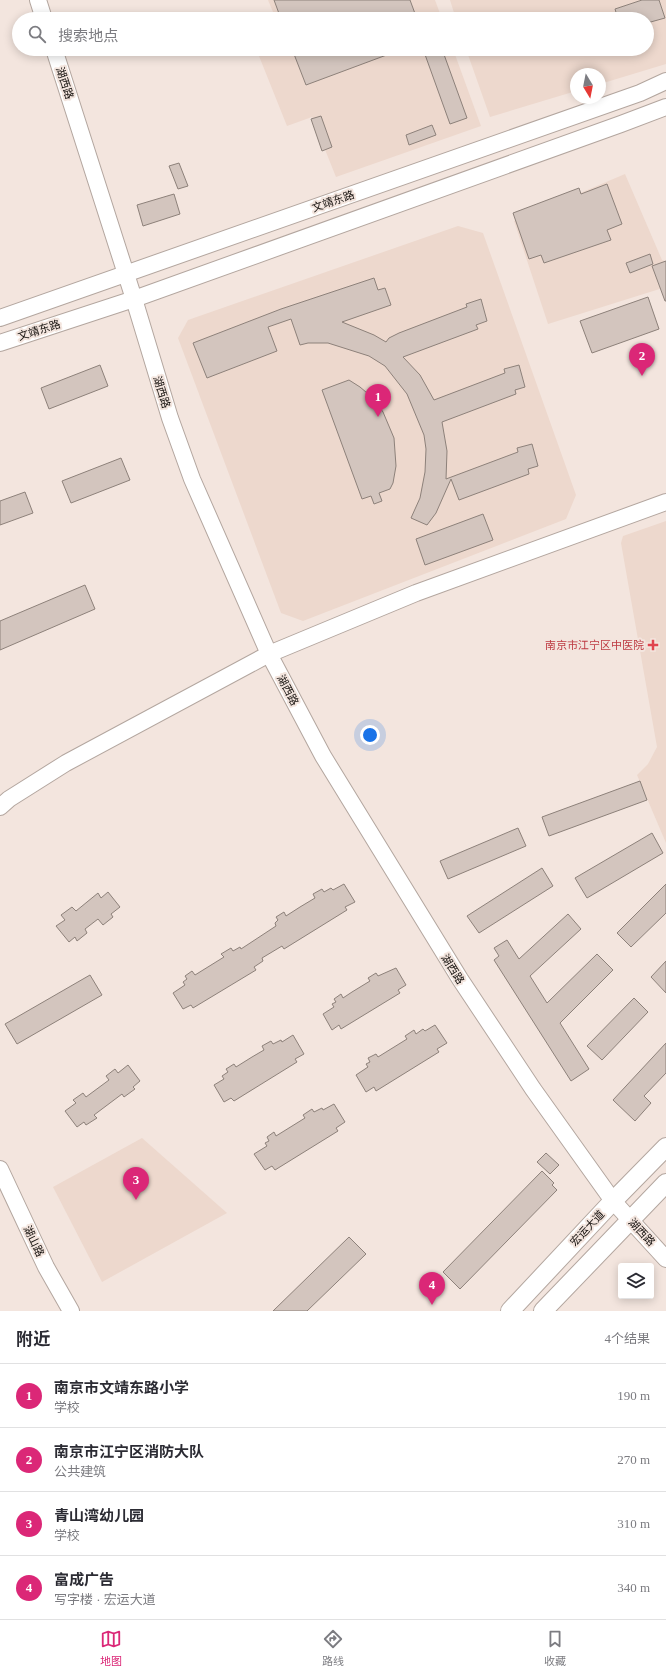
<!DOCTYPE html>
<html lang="zh">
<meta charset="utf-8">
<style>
body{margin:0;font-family:"Times New Roman","Noto Sans SC",serif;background:#f2f2f3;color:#2b2b33}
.controls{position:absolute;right:12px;bottom:12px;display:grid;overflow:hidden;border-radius:4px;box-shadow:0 2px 10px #0003}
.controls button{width:36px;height:36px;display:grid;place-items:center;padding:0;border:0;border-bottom:1px solid #e1e1e2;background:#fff;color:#2b2b33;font:20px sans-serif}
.compass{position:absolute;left:570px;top:68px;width:36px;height:36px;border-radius:50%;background:#fff;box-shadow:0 2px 10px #0003;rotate:170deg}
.you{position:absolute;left:370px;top:735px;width:14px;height:14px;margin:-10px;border:3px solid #fff;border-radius:50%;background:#1a73e8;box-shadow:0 0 0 6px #1a73e833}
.badge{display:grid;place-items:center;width:26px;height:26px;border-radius:50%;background:#db2777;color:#fff;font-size:13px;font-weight:700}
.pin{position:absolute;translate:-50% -33px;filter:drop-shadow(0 1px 2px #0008)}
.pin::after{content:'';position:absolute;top:21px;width:14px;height:12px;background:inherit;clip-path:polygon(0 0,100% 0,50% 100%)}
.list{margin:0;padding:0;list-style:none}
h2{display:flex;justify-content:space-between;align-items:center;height:52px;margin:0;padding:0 16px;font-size:17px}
h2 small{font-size:13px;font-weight:400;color:#7c7c81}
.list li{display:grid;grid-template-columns:26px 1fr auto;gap:12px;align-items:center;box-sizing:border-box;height:64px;padding:0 16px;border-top:1px solid #e1e1e2}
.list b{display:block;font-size:15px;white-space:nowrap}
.list p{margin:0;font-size:13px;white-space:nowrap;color:#7c7c81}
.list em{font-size:13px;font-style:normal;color:#7c7c81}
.icon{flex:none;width:22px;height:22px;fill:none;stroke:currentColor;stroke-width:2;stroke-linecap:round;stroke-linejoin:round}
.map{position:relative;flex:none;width:666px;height:1311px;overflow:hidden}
.search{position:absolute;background:#fff;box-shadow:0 2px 10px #0003;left:12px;right:12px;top:12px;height:44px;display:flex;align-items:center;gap:10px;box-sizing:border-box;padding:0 14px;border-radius:22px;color:#7c7c81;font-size:15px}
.sheet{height:308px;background:#fff}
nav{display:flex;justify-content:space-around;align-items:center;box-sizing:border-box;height:56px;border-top:1px solid #e1e1e2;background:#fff;font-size:11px;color:#7c7c81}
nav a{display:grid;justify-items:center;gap:2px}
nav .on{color:#db2777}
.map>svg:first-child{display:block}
.built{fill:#edd8cd}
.building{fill:#d3c5be;stroke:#8d817a}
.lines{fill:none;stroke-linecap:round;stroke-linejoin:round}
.secondary-casing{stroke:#b3a69f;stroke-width:18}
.primary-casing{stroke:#b3a69f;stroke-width:20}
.secondary{stroke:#fff;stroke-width:16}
.primary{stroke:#fff;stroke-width:18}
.health-dot{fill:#e0444e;stroke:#f3e5de;stroke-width:1.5}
.labels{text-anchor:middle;stroke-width:4;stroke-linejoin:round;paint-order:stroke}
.street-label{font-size:11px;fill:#15110e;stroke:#f3e5de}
.health-label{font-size:11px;fill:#be3a42;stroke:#f3e5de;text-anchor:end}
</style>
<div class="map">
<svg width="666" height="1311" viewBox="0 0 666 1311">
<rect width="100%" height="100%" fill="#f3e5de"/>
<g class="built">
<polygon points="268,0 435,0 442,19 276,19"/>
<polygon points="450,0 666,0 666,64 600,84 600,74 576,74 576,91 490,117 466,49 647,49 647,19 456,19"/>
<polygon points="275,49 453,49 481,126 336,177 312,117 287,126 259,56"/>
<polygon points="625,174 662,260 666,261 666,287 548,324 514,221"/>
<polygon points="458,226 483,233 576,495 566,519 303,621 281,613 178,338 188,320"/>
<polygon points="666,521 666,843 637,775 648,764 657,747 621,543 623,536"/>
<polygon points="142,1138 227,1213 102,1282 53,1187"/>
</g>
<g class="building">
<polygon points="274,0 410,0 417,19 281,19"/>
<polygon points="642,0 659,0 665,18 647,23 647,19 618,19 615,9"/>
<polygon points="292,49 400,49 400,50 306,85"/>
<polygon points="423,49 442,49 467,118 450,124"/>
<polygon points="321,116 332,147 322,151 311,119"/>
<polygon points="432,125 436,135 409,145 406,135"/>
<polygon points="179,163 188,186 178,189 169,166"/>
<polygon points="607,184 622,224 607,230 611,240 544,263 541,255 529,259 513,213 579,188 581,194"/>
<polygon points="174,194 180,214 143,226 137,205"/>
<polygon points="650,254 653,264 630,273 626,263"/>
<polygon points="666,261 666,301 665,301 652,266"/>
<polygon points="374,278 378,290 385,288 391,305 342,322 374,335 386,342 389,338 399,333 467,307 466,304 481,299 487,321 476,325 478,329 403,357 420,375 434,400 505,373 504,369 519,365 525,387 515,390 516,394 442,422 447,451 446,479 518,452 517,448 532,444 538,466 528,469 529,474 459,500 451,479 436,513 427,525 411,518 420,498 425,472 426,449 424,435 407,394 385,366 369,356 328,343 308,343 300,345 291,319 268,327 277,351 207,378 193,343 281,309"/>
<polygon points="648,297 659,329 592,353 580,321"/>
<polygon points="100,365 108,386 49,409 41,388"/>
<polygon points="349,380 360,387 373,398 383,412 394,438 396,466 393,483 390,489 379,493 382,501 374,504 371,496 362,499 322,390"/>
<polygon points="121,458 130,480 71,503 62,481"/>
<polygon points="25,492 33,513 0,525 0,501"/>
<polygon points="483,514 493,540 425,565 416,539"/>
<polygon points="85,585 95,609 0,650 0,621"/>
<polygon points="640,781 647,800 549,836 542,817"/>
<polygon points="518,828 526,846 448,879 440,861"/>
<polygon points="652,833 663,853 587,898 575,878"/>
<polygon points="542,868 553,886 479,933 467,916"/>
<polygon points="344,884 355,902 345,907 347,910 284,949 282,946 262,958 263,961 254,967 256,970 193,1008 191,1005 183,1009 173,993 185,985 183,982 187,979 185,976 192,971 195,975 224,957 221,954 231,948 233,951 240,947 241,949 276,926 275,923 278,920 276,917 284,912 286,916 300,907 315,898 313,894 322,889 324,892 331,888 333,890"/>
<polygon points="666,884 666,913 631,947 617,933"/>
<polygon points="108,892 120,907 111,914 113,917 103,925 98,919 85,929 87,933 77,941 75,937 69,942 56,926 65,920 61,915 72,907 76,911 98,893 101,898"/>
<polygon points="568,914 581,929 530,976 547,1003 597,954 613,970 560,1023 589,1069 571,1081 494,960 499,956 494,948 507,940 519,959"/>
<polygon points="666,961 666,993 651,977"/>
<polygon points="396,968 406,985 398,990 400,993 341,1029 339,1025 332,1030 323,1014 334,1007 332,1004 336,1002 334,999 341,994 343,998 352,992 370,981 368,978 376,973 378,976"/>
<polygon points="90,975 102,995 17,1044 5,1024"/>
<polygon points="634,998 648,1012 602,1060 587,1046"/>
<polygon points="435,1025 447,1043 437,1049 439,1052 376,1091 374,1087 366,1092 356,1075 368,1067 366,1064 370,1062 368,1058 376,1054 378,1057 407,1039 405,1036 414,1030 416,1034 423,1029 425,1031"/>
<polygon points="293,1035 304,1054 295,1059 297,1062 234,1101 231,1098 224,1102 214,1085 224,1079 222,1076 228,1072 226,1069 234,1064 236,1067 252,1057 264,1050 262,1046 271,1041 273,1044 281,1040 282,1042"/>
<polygon points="666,1043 666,1073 644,1096 651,1103 635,1121 613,1100"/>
<polygon points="128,1065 140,1081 133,1087 135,1089 124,1097 122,1094 94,1115 97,1118 86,1125 84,1122 77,1127 65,1111 76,1103 73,1100 83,1093 86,1097 109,1080 106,1076 115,1069 118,1073"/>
<polygon points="334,1104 345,1122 336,1128 338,1131 275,1170 272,1166 265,1170 254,1154 267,1146 265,1143 269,1141 267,1137 274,1132 276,1136 305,1118 303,1115 312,1109 314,1112 322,1108 323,1110"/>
<polygon points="546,1153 559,1165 550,1174 537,1162"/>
<polygon points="542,1171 554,1183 552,1185 557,1190 460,1289 443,1272"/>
<polygon points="349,1237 366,1254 307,1311 273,1311"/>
</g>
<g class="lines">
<defs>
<g id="secondary">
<polyline points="38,0 44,19"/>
<polyline points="54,49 134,299 170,418 192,479 269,654 323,756 460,979 533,1089 613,1201 666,1259"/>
<polyline points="0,318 640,93 666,81"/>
<polyline points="0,343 134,299 621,124 666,107"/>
<polyline points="0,807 9,799 66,763 269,654 416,593 666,502"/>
<polyline points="0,1169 46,1267 71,1311"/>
</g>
<g id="primary">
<polyline points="510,1311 613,1201 666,1147"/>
<polyline points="543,1311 666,1183"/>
</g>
</defs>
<use href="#secondary" class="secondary-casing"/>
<use href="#primary" class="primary-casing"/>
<use href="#secondary" class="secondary"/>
<use href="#primary" class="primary"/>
</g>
<path class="health-dot" d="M651 639h4v4h4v4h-4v4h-4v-4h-4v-4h4z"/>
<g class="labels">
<g class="street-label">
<text transform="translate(65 83) rotate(72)" y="4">湖西路</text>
<text transform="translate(333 201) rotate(-19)" y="4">文靖东路</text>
<text transform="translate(39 330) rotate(-18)" y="4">文靖东路</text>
<text transform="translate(162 392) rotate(73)" y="4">湖西路</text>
<text transform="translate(288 690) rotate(62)" y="4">湖西路</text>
<text transform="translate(453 969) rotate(58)" y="4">湖西路</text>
<text transform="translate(587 1228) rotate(-47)" y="4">宏运大道</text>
<text transform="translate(642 1232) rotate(47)" y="4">湖西路</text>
<text transform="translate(34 1241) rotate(64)" y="4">湖山路</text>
</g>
<g class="health-label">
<text x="644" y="649">南京市江宁区中医院</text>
</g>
</g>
</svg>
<div class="controls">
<button><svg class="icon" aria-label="layers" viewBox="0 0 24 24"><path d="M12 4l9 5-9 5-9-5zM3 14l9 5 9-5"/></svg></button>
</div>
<svg class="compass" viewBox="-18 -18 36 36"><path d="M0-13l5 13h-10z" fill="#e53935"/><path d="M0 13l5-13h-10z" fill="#7c7c81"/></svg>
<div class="you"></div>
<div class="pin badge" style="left:378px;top:417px">1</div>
<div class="pin badge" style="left:642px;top:376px">2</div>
<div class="pin badge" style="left:136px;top:1200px">3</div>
<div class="pin badge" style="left:432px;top:1305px">4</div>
<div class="search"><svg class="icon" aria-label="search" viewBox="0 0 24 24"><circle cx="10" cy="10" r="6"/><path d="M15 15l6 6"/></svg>搜索地点</div>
</div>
<section class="sheet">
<h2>附近<small>4个结果</small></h2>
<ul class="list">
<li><span class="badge">1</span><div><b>南京市文靖东路小学</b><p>学校</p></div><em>190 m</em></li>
<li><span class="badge">2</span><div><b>南京市江宁区消防大队</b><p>公共建筑</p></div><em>270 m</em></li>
<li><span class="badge">3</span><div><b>青山湾幼儿园</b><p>学校</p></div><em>310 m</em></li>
<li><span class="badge">4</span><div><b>富成广告</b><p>写字楼 · 宏运大道</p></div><em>340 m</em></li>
</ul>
</section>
<nav>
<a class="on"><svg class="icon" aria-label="map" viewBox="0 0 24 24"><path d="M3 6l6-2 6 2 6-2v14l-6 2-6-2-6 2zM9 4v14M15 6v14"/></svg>地图</a>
<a><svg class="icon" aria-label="directions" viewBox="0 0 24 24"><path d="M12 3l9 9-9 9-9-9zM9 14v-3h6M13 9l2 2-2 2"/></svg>路线</a>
<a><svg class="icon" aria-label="saved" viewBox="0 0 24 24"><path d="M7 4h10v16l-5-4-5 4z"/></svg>收藏</a>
</nav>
